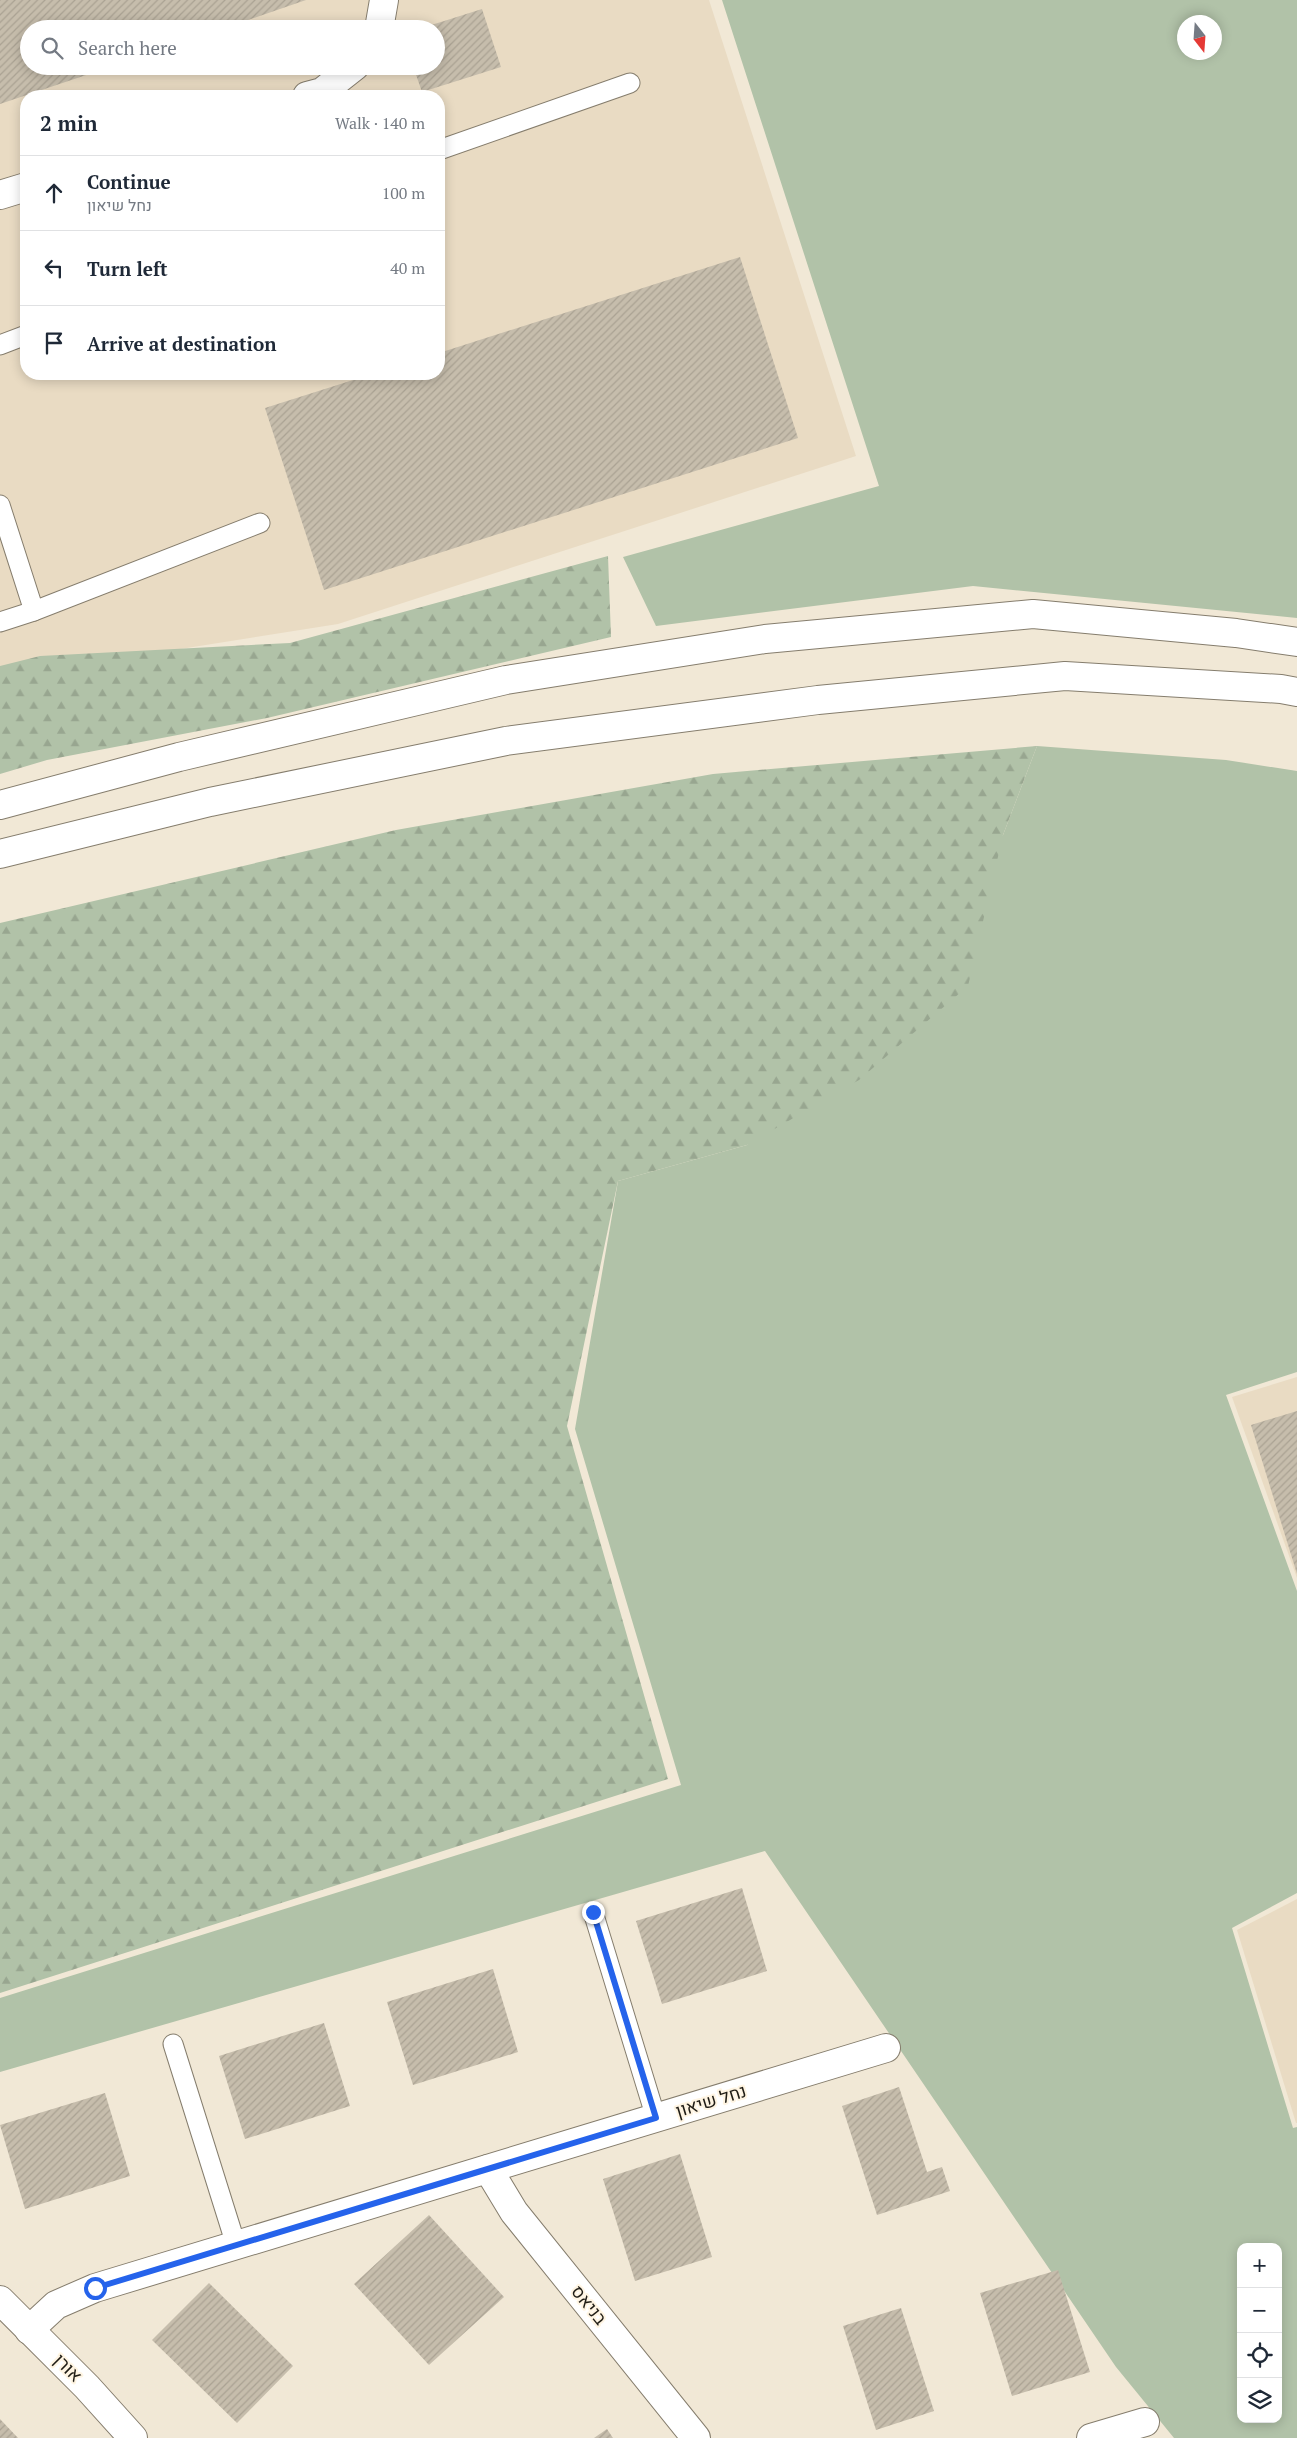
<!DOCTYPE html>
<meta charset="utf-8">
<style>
body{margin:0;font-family:"PT Serif",Heebo,serif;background:#f6f6f7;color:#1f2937}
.controls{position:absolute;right:15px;bottom:15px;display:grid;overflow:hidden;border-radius:10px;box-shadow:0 2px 12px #0003}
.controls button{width:45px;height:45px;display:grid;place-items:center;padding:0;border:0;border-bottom:1px solid #e0e1e3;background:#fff;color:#1f2937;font:25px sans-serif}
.compass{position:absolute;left:1177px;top:15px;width:45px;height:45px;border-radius:50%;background:#fff;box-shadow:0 2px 12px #0003;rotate:163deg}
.stop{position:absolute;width:15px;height:15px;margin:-11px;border:4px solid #2563eb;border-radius:50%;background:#fff}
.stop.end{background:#2563eb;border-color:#fff;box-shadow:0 1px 5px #0008}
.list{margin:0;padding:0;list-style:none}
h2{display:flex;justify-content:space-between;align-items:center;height:65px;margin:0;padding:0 20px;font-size:21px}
h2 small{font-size:16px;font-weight:400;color:#747a83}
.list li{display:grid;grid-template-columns:32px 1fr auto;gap:15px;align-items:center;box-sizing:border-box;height:75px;padding:0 20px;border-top:1px solid #e0e1e3}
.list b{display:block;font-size:19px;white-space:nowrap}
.list p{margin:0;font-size:16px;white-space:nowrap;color:#747a83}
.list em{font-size:16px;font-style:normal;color:#747a83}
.icon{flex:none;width:28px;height:28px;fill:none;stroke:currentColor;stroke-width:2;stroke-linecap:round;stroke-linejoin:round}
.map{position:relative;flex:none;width:1297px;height:2438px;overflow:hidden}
.search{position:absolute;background:#fff;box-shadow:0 2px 12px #0003;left:20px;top:20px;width:425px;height:55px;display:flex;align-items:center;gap:12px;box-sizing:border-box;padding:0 18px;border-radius:28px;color:#747a83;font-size:19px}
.panel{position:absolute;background:#fff;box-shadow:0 2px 12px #0003;left:20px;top:90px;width:425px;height:290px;border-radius:20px}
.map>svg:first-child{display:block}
.built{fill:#e9dbc3;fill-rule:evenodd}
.green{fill:#b1c2a8;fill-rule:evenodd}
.forest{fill:url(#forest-firs)}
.building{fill:url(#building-hatch)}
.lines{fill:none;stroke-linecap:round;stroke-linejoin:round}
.lane-casing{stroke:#857d6d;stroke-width:21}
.street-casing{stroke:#857d6d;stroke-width:30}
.secondary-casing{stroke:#857d6d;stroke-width:30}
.highway-casing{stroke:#857d6d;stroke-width:30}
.lane{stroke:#fff;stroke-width:19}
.street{stroke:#fff;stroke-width:28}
.secondary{stroke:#fff;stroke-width:28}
.highway{stroke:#fff;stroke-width:28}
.route{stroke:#2563eb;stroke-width:6}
.labels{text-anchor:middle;stroke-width:4;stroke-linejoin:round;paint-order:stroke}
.street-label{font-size:18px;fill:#1f1c15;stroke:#fff5e3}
</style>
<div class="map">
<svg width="1297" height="2438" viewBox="0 0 1297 2438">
<defs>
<pattern id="forest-firs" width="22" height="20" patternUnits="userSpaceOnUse" patternTransform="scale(1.25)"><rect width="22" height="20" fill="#b1c2a8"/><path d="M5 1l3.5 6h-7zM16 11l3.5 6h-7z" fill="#98a690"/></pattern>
<pattern id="building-hatch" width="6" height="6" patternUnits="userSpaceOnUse" patternTransform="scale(1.25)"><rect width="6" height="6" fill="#c6bdac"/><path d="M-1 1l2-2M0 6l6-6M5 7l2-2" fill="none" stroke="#aaa293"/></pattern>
</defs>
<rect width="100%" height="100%" fill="#f1e8d6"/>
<g class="built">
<path d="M0,0h709l147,456 -518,168 -271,43 -67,20zM29,29h407v37h-407zM26,96h413v278h-413z"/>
<polygon points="1297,1377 1297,1578 1232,1397"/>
<polygon points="1297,1899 1297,2123 1296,2123 1237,1930"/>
</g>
<g class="green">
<path d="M722,0h575v618l-324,-32 -317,40 -33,-69 256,-71zM1184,22h30v30h-30z"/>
<path d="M1037,746l189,14 71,11v601l-71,23 71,196v302l-65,35 61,200 4,-1v311h-123l-58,-71 -351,-516 -765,221v-74l681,-213 -106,-356 43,-248 129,-36 256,-310zM1241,2247h37v172h-37z"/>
</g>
<g class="forest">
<polygon points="608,556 611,637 267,718 47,760 0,774 0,666 40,656 290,643"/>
<polygon points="1037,746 1003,835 968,986 859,1080 747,1145 618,1181 567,1426 668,1779 0,1993 0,923 396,830 713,774"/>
</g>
<g class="building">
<polygon points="0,0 306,0 222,29 29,29 29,66 110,67 0,104"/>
<polygon points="482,9 501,67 422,92 413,66 436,66 436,29 422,28"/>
<polygon points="740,257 798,438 324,590 265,408 372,374 439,374 439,353"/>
<polygon points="1297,1411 1297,1574 1251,1425"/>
<polygon points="742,1888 767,1971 662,2004 636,1921"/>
<polygon points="493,1969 518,2052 413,2085 387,2002"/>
<polygon points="324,2023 350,2106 245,2139 219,2056"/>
<polygon points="899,2087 927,2172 942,2167 950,2191 877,2215 842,2106"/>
<polygon points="105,2093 130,2176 25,2209 0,2125"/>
<polygon points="680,2154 712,2257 635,2281 603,2179"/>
<polygon points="429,2215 504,2297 429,2365 354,2284"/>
<polygon points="1058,2270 1090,2372 1012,2396 980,2293"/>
<polygon points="209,2283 293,2366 237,2423 152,2340"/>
<polygon points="901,2308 934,2411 876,2430 843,2326"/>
<polygon points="0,2419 18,2438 0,2438"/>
<polygon points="607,2429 613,2438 594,2438"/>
</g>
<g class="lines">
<defs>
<g id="lane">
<polyline points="439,150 630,83"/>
<polyline points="0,345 26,335"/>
<polyline points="0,505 34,611"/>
<polyline points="0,622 34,611 260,523"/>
<polyline points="593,1912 656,2118"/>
<polyline points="173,2044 236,2245"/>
</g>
<g id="street">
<polyline points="379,29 384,0"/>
<polyline points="307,96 322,92 355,66"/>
<polyline points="0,195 26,187"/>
<polyline points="488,2169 514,2212 696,2438"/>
<polyline points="29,2330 56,2305 95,2288 886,2048"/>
<polyline points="1091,2438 1145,2422"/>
</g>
<polyline id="secondary" points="0,2300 87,2387 133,2438"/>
<g id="highway">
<polyline points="0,805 179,757 506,680 765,639 1033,614 1236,633 1297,642"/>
<polyline points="0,854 210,802 506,741 818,700 1065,676 1281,689 1297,692"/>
</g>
</defs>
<use href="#lane" class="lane-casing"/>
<use href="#street" class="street-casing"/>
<use href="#secondary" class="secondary-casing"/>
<use href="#highway" class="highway-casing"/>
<use href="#lane" class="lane"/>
<use href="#street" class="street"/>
<use href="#secondary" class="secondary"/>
<use href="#highway" class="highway"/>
</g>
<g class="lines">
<polyline class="route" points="95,2288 656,2118 593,1912"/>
</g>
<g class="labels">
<g class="street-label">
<text transform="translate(711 2101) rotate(-17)" y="6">נחל שיאון</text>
<text transform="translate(589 2305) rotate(51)" y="6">בניאס</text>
<text transform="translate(68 2368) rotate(45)" y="6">אורן</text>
</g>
</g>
</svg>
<div class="controls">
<button>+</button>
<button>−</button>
<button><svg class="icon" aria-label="locate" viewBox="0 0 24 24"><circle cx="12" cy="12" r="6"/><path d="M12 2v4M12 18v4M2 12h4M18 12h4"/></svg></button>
<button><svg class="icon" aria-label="layers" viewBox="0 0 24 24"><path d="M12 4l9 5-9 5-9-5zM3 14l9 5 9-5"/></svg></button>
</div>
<svg class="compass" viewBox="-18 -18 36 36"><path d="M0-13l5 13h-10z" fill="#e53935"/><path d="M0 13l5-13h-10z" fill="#747a83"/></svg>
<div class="stop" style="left:95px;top:2288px"></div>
<div class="stop end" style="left:593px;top:1912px"></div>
<div class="search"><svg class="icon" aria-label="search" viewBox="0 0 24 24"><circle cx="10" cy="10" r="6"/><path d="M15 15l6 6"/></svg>Search here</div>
<section class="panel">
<h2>2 min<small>Walk · 140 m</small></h2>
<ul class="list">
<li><svg class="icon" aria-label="ahead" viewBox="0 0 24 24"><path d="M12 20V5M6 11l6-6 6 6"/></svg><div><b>Continue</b><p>נחל שיאון</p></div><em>100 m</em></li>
<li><svg class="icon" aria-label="left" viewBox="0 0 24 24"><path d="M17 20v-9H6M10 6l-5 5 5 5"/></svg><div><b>Turn left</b></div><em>40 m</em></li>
<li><svg class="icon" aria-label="arrive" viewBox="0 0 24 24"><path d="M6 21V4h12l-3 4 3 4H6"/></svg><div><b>Arrive at destination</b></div></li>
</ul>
</section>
</div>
